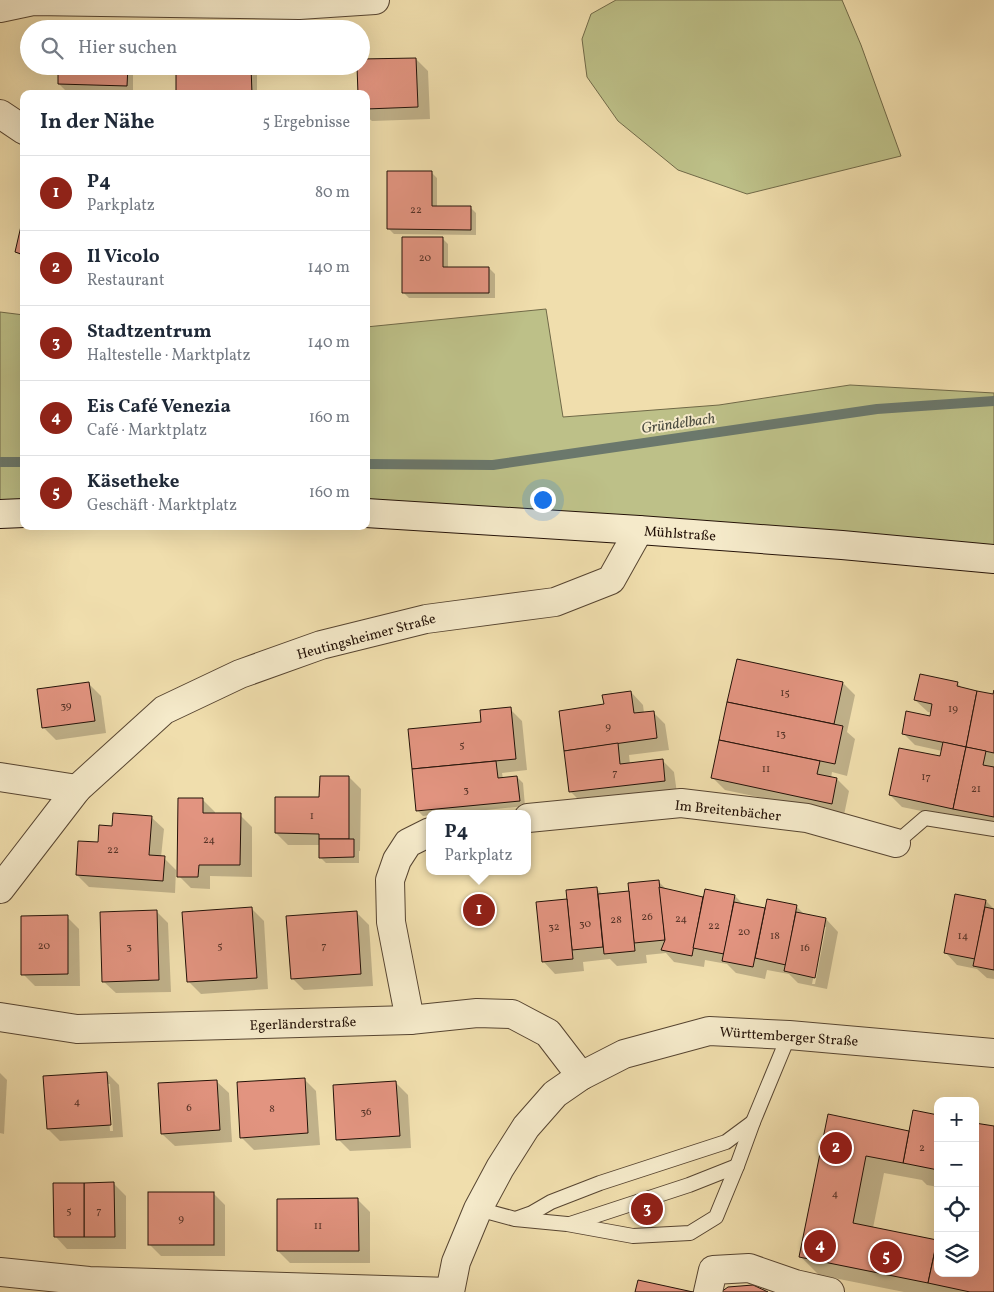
<!DOCTYPE html>
<html lang="de">
<meta charset="utf-8">
<style>
body{margin:0;font-family:Vollkorn,serif;background:#f6f6f7;color:#1f2937}
.controls{position:absolute;right:15px;bottom:15px;display:grid;overflow:hidden;border-radius:10px;box-shadow:0 5px 20px #0002}
.controls button{width:45px;height:45px;display:grid;place-items:center;padding:0;border:0;border-bottom:1px solid #e0e1e3;background:#fff;color:#1f2937;font:25px sans-serif}
.you{position:absolute;left:542px;top:499px;width:18px;height:18px;margin:-12px;border:4px solid #fff;border-radius:50%;background:#1a73e8;box-shadow:0 0 0 8px #1a73e833}
.badge{display:grid;place-items:center;width:32px;height:32px;border-radius:50%;background:#8f2418;color:#fff;font-size:16px;font-weight:700}
.pin{position:absolute;translate:-50% -50%;border:2px solid #fff;box-shadow:0 1px 5px #0006}
.popup{position:absolute;left:426px;top:810px;width:105px;height:65px;box-sizing:border-box;display:grid;place-content:center;border-radius:10px;background:#fff;filter:drop-shadow(0 1px 4px #0005);font-size:16px;white-space:nowrap;color:#747a83}
.popup b{font-size:19px;color:#1f2937}
.popup::after{content:'';position:absolute;left:50%;top:100%;margin-left:-10px;border:10px solid transparent;border-top-color:#fff}
.list{margin:0;padding:0;list-style:none}
h2{display:flex;justify-content:space-between;align-items:center;height:65px;margin:0;padding:0 20px;font-size:21px}
h2 small{font-size:16px;font-weight:400;color:#747a83}
.list li{display:grid;grid-template-columns:32px 1fr auto;gap:15px;align-items:center;box-sizing:border-box;height:75px;padding:0 20px;border-top:1px solid #e0e1e3}
.list b{display:block;font-size:19px;white-space:nowrap}
.list p{margin:0;font-size:16px;white-space:nowrap;color:#747a83}
.list em{font-size:16px;font-style:normal;color:#747a83}
.icon{flex:none;width:28px;height:28px;fill:none;stroke:currentColor;stroke-width:2;stroke-linecap:round;stroke-linejoin:round}
.map{position:relative;flex:none;width:994px;height:1292px;overflow:hidden}
.search{position:absolute;background:#fff;box-shadow:0 5px 20px #0002;left:20px;top:20px;width:350px;height:55px;display:flex;align-items:center;gap:12px;box-sizing:border-box;padding:0 18px;border-radius:28px;color:#747a83;font-size:19px}
.panel{position:absolute;background:#fff;box-shadow:0 5px 20px #0002;left:20px;top:90px;width:350px;height:440px;border-radius:10px}
.map>svg:first-child{display:block}
.green{fill:#bdc088;stroke:#706948}
.shadow{fill:#0003;fill-rule:evenodd}
.lines{fill:none;stroke-linecap:round;stroke-linejoin:round}
.stream{stroke:#6b786c;stroke-width:10}
.building{fill:#e29480;stroke:#241208}
.lane-casing{stroke:#574531;stroke-width:16}
.street-casing{stroke:#574531;stroke-width:30}
.secondary-casing{stroke:#241208;stroke-width:30}
.lane{stroke:#f5eaca;stroke-width:14}
.street{stroke:#f5eaca;stroke-width:28}
.secondary{stroke:#f5eaca;stroke-width:28}
.labels{text-anchor:middle;stroke-width:4;stroke-linejoin:round;paint-order:stroke}
.number-label{font-size:11px;fill:#543226}
.street-label{font-size:14px;fill:#241208;stroke:#f5eaca}
.water-label{font-size:15px;font-style:italic;fill:#4d4e42;stroke:#f5eaca}
</style>
<div class="map">
<svg width="994" height="1292" viewBox="0 0 994 1292">
<rect width="100%" height="100%" fill="#f0dead"/>
<filter id="stains"><feTurbulence type="fractalNoise" baseFrequency=".004" numOctaves="4"/><feColorMatrix values="0 0 0 0 .2 0 0 0 0 .09 0 0 0 0 .02 0 0 0 .5 -.17"/></filter>
<radialGradient id="worn" r=".72"><stop offset=".6" stop-color="#630" stop-opacity="0"/><stop offset="1" stop-color="#630" stop-opacity=".3"/></radialGradient>
<g class="green">
<polygon points="616,0 842,0 861,45 901,156 747,194 678,170 618,121 587,77 582,39 591,14"/>
<polygon points="546,309 563,417 719,405 850,385 994,393 994,559 366,513 366,327"/>
<polygon points="0,312 24,315 24,513 0,514"/>
</g>
<g class="shadow">
<polygon points="416,59 428,71 430,119 372,121 366,116 366,94 361,66"/>
<polygon points="59,66 133,66 133,91 65,90 59,84"/>
<polygon points="177,66 257,66 257,94 178,94"/>
<polygon points="431,172 437,178 437,207 470,207 476,213 476,235 394,234 388,228"/>
<polygon points="24,219 24,258 16,252"/>
<polygon points="442,238 448,244 448,268 489,268 495,274 495,298 409,298 403,292"/>
<polygon points="738,660 843,683 855,695 847,732 855,739 847,776 832,772 831,778 837,779 849,791 844,815 725,790 713,778"/>
<polygon points="957,683 963,689 994,696 994,826 902,807 890,795 941,758 942,751 915,745 903,733 931,718 932,713 928,712 915,700"/>
<polygon points="89,684 101,696 106,733 56,740 43,727"/>
<polygon points="631,692 643,705 644,713 653,712 665,724 669,750 629,755 630,764 662,760 674,772 677,793 582,803 570,791 605,706"/>
<polygon points="510,709 522,721 527,770 502,773 503,779 517,777 523,783 525,806 448,814 430,814 430,815 423,816 417,810 410,730 482,723"/>
<polygon points="349,777 361,789 360,851 359,851 359,863 326,863 320,857 320,845 288,845 276,833"/>
<polygon points="203,800 215,812 215,814 240,815 252,827 252,877 210,876 210,889 191,888 179,876"/>
<polygon points="151,817 164,829 161,857 164,858 176,870 175,893 89,887 77,875 99,843 114,828"/>
<path d="M658,881l9,9 37,8 31,-2 9,9 22,5 30,-4 10,10 20,3 12,13 -11,57 -29,-6 -9,-9 -22,-4 -2,9 -29,-6 -9,-9 -22,-4 -1,7 -30,-5 -8,-9 -20,2 1,8 -30,3 -7,-7 -27,3 1,9 -29,3 -12,-13 25,-61 28,-12 7,7 27,-3zM823,927h3l-11,57h-3z"/>
<polygon points="986,901 994,909 994,979 987,978 977,969 957,965 945,952"/>
<polygon points="252,909 264,921 268,989 201,994 188,981"/>
<polygon points="156,911 168,923 171,992 116,993 103,981"/>
<polygon points="356,912 369,925 373,986 304,990 292,978"/>
<polygon points="67,917 79,929 80,986 35,986 23,974"/>
<polygon points="0,1073 7,1080 4,1134 0,1133"/>
<path d="M107,1073l12,12 4,52 -63,4 -12,-12 -4,-52zM107,1084h3l3,47h-3z"/>
<polygon points="304,1079 316,1091 320,1145 254,1150 241,1137"/>
<polygon points="216,1081 229,1093 232,1142 175,1146 162,1134"/>
<polygon points="396,1083 408,1095 411,1148 350,1151 338,1139"/>
<polygon points="829,1116 910,1132 938,1116 938,1187 927,1185 922,1180 884,1173 873,1228 938,1242 938,1273 975,1273 994,1128 994,1292 904,1292 819,1275 801,1257"/>
<polygon points="114,1184 126,1196 126,1249 67,1249 55,1236"/>
<polygon points="213,1193 225,1205 225,1256 161,1256 149,1244"/>
<polygon points="358,1200 370,1212 370,1263 290,1263 278,1251"/>
</g>
<g class="lines">
<g class="stream">
<polyline points="0,462 24,462"/>
<polyline points="366,464 493,465 877,409 994,401"/>
</g>
</g>
<g class="building">
<polygon points="416,58 418,107 366,109 366,94 358,94 357,66 361,66 361,59"/>
<polygon points="58,66 128,66 127,86 58,84"/>
<polygon points="176,66 251,66 252,94 176,94"/>
<polygon points="387,171 432,171 432,206 471,206 471,230 387,229"/>
<polygon points="24,213 24,255 15,252"/>
<polygon points="402,237 443,237 443,267 489,267 489,293 402,293"/>
<polygon points="737,659 843,682 834,724 727,702"/>
<polygon points="920,674 958,682 957,686 977,691 966,747 902,734 906,711 930,716 932,704 914,700"/>
<polygon points="89,682 95,721 42,728 37,689"/>
<polygon points="994,690 994,753 966,747 977,691 993,694"/>
<polygon points="631,691 634,713 654,711 657,738 564,751 559,711 604,704 602,695"/>
<polygon points="727,702 843,726 835,764 719,740"/>
<polygon points="511,707 516,759 412,769 408,729 481,722 480,710"/>
<polygon points="719,740 820,761 817,774 837,778 832,804 711,778"/>
<polygon points="943,742 966,747 953,809 889,795 899,748 940,756"/>
<polygon points="618,743 620,764 663,759 665,781 569,792 564,751"/>
<polygon points="966,747 986,751 983,765 994,767 994,817 953,809"/>
<polygon points="496,761 498,778 517,776 520,801 416,811 412,769"/>
<polygon points="320,776 349,776 349,839 319,839 319,834 275,833 275,797 319,797"/>
<polygon points="178,798 203,798 203,813 241,813 240,865 199,865 198,877 177,877"/>
<polygon points="113,813 152,816 149,855 165,856 163,881 76,875 78,841 98,842 99,825 112,826"/>
<polygon points="319,839 354,839 354,857 319,858"/>
<polygon points="659,880 665,940 634,943 628,883"/>
<polygon points="597,887 603,947 572,950 566,890"/>
<polygon points="659,887 703,897 692,956 661,950 665,940"/>
<polygon points="705,889 735,895 724,954 693,948"/>
<polygon points="629,891 635,951 604,954 598,894"/>
<polygon points="955,894 986,900 975,959 944,953"/>
<polygon points="567,899 573,959 542,962 536,902"/>
<polygon points="767,899 797,905 786,965 755,958"/>
<polygon points="734,902 765,908 753,967 722,961"/>
<polygon points="252,907 257,978 187,982 182,912"/>
<polygon points="985,907 994,909 994,970 973,966"/>
<polygon points="157,910 159,980 102,982 100,912"/>
<polygon points="357,911 361,974 291,979 286,916"/>
<polygon points="796,912 826,918 815,978 784,971"/>
<polygon points="68,915 68,974 21,975 21,916"/>
<polygon points="107,1072 111,1125 47,1129 43,1076"/>
<polygon points="305,1078 308,1133 240,1138 237,1082"/>
<polygon points="217,1080 220,1130 161,1134 158,1083"/>
<polygon points="396,1081 400,1136 336,1140 333,1085"/>
<polygon points="913,1110 938,1115 938,1170 903,1163"/>
<polygon points="828,1114 909,1131 903,1163 866,1156 853,1223 937,1240 928,1283 799,1257"/>
<polygon points="975,1123 994,1126 994,1292 970,1292 928,1283 938,1237 938,1273 975,1273"/>
<polygon points="114,1182 115,1237 84,1237 84,1183"/>
<polygon points="53,1183 84,1183 84,1237 54,1237"/>
<rect x="148" y="1192" width="66" height="53"/>
<polygon points="358,1198 359,1251 277,1251 277,1199"/>
<polygon points="638,1280 693,1292 635,1292"/>
<polygon points="753,1285 768,1292 721,1292 728,1287"/>
</g>
<g class="lines">
<defs>
<g id="lane">
<polyline points="896,843 925,818 994,829"/>
<polyline points="478,1209 515,1219 567,1224 633,1236 690,1233 716,1217 737,1166 753,1122 789,1035"/>
<polyline points="518,1218 532,1213 551,1202 600,1183 726,1142 753,1122"/>
<polyline points="570,1224 689,1185 737,1166"/>
</g>
<g id="street">
<polyline points="0,8 33,1 299,5 375,0"/>
<polyline points="0,114 24,130"/>
<polyline points="0,777 77,789"/>
<polyline points="528,818 681,803 807,818 896,843"/>
<polyline points="0,889 77,789 164,710 240,674 321,645 426,619 555,602 611,580 639,530"/>
<polyline points="0,1017 77,1029 410,1020 477,1013 512,1014 548,1033 581,1076"/>
<polyline points="410,1020 391,922 390,880 397,860 408,843 430,832"/>
<polyline points="0,1272 89,1281 450,1292"/>
<polyline points="450,1292 456,1262 478,1209 500,1168 526,1127 555,1094 581,1076 624,1054 709,1031 789,1035 994,1053"/>
<polyline points="708,1292 713,1270 749,1268 795,1284 830,1292"/>
</g>
<g id="secondary">
<polyline points="366,513 639,530 842,545 994,559"/>
<polyline points="0,514 24,513"/>
</g>
</defs>
<use href="#lane" class="lane-casing"/>
<use href="#street" class="street-casing"/>
<use href="#secondary" class="secondary-casing"/>
<use href="#lane" class="lane"/>
<use href="#street" class="street"/>
<use href="#secondary" class="secondary"/>
</g>
<g class="labels">
<g class="number-label">
<text x="416" y="213">22</text>
<text x="425" y="261">20</text>
<text x="785" y="696">15</text>
<text x="66" y="709">39</text>
<text x="953" y="712">19</text>
<text x="608" y="730">9</text>
<text x="781" y="737">13</text>
<text x="462" y="748">5</text>
<text x="766" y="772">11</text>
<text x="615" y="776">7</text>
<text x="926" y="780">17</text>
<text x="976" y="792">21</text>
<text x="466" y="793">3</text>
<text x="312" y="819">1</text>
<text x="209" y="843">24</text>
<text x="113" y="853">22</text>
<text x="647" y="920">26</text>
<text x="681" y="922">24</text>
<text x="616" y="923">28</text>
<text x="585" y="927">30</text>
<text x="714" y="929">22</text>
<text x="554" y="930">32</text>
<text x="744" y="935">20</text>
<text x="775" y="939">18</text>
<text x="963" y="939">14</text>
<text x="44" y="949">20</text>
<text x="220" y="949">5</text>
<text x="324" y="949">7</text>
<text x="129" y="950">3</text>
<text x="805" y="951">16</text>
<text x="77" y="1105">4</text>
<text x="189" y="1111">6</text>
<text x="272" y="1112">8</text>
<text x="366" y="1115">36</text>
<text x="922" y="1151">2</text>
<text x="835" y="1197">4</text>
<text x="69" y="1214">5</text>
<text x="99" y="1214">7</text>
<text x="181" y="1222">9</text>
<text x="318" y="1229">11</text>
</g>
<g class="street-label">
<text transform="translate(680 533) rotate(4)" y="5">Mühlstraße</text>
<text transform="translate(366 636) rotate(-15)" y="5">Heutingsheimer Straße</text>
<text transform="translate(728 810) rotate(6)" y="5">Im Breitenbächer</text>
<text transform="translate(303 1023) rotate(-2)" y="5">Egerländerstraße</text>
<text transform="translate(789 1036) rotate(4)" y="5">Württemberger Straße</text>
</g>
<g class="water-label">
<text transform="translate(678 423) rotate(-8)" y="5">Gründelbach</text>
</g>
</g>
<rect width="100%" height="100%" filter="url(#stains)"/>
<rect width="100%" height="100%" fill="url(#worn)"/>
</svg>
<div class="controls">
<button>+</button>
<button>−</button>
<button><svg class="icon" aria-label="locate" viewBox="0 0 24 24"><circle cx="12" cy="12" r="6"/><path d="M12 2v4M12 18v4M2 12h4M18 12h4"/></svg></button>
<button><svg class="icon" aria-label="layers" viewBox="0 0 24 24"><path d="M12 4l9 5-9 5-9-5zM3 14l9 5 9-5"/></svg></button>
</div>
<div class="you"></div>
<div class="pin badge" style="left:479px;top:910px">1</div>
<div class="popup"><b>P4</b>Parkplatz</div>
<div class="pin badge" style="left:836px;top:1148px">2</div>
<div class="pin badge" style="left:647px;top:1209px">3</div>
<div class="pin badge" style="left:820px;top:1246px">4</div>
<div class="pin badge" style="left:886px;top:1257px">5</div>
<div class="search"><svg class="icon" aria-label="search" viewBox="0 0 24 24"><circle cx="10" cy="10" r="6"/><path d="M15 15l6 6"/></svg>Hier suchen</div>
<section class="panel">
<h2>In der Nähe<small>5 Ergebnisse</small></h2>
<ul class="list">
<li><span class="badge">1</span><div><b>P4</b><p>Parkplatz</p></div><em>80 m</em></li>
<li><span class="badge">2</span><div><b>Il Vicolo</b><p>Restaurant</p></div><em>140 m</em></li>
<li><span class="badge">3</span><div><b>Stadtzentrum</b><p>Haltestelle · Marktplatz</p></div><em>140 m</em></li>
<li><span class="badge">4</span><div><b>Eis Café Venezia</b><p>Café · Marktplatz</p></div><em>160 m</em></li>
<li><span class="badge">5</span><div><b>Käsetheke</b><p>Geschäft · Marktplatz</p></div><em>160 m</em></li>
</ul>
</section>
</div>
